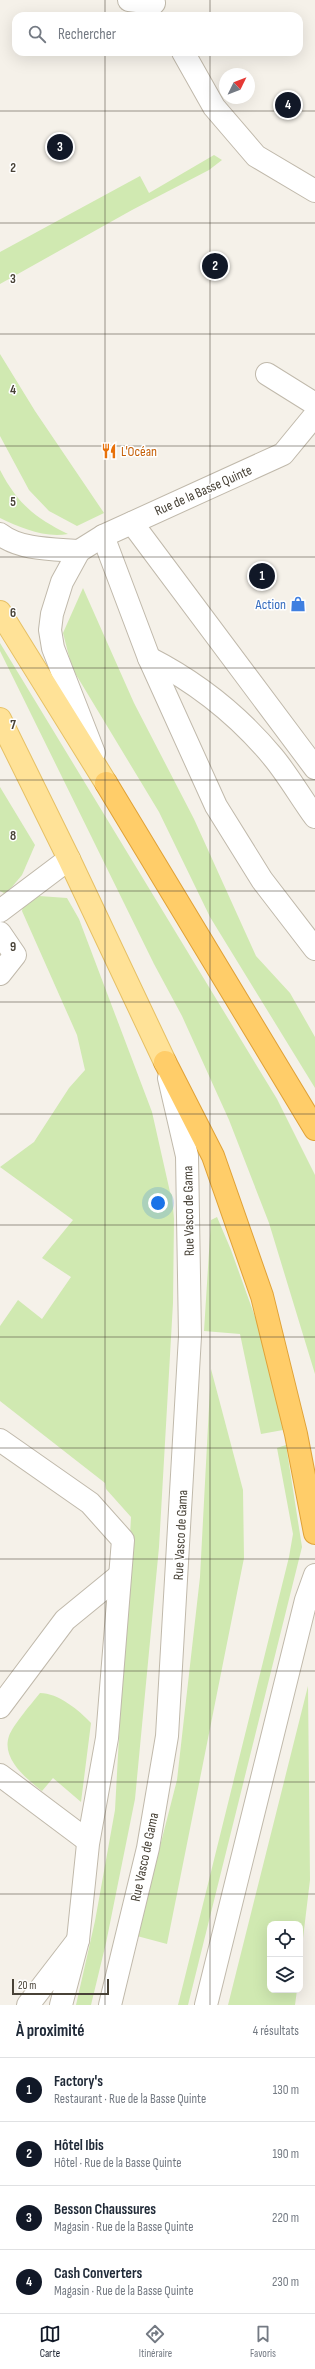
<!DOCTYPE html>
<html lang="fr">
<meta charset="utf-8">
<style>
body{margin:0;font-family:"Sofia Sans Condensed",sans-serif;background:#f2f2f3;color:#1f2937}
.controls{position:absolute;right:12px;bottom:12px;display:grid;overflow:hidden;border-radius:8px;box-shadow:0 4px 16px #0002}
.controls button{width:36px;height:36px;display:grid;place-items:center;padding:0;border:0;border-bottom:1px solid #e0e1e3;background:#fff;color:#1f2937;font:20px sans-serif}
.compass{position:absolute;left:219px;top:68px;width:36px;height:36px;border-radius:50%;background:#fff;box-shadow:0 4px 16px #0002;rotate:47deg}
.scale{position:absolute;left:12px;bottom:10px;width:97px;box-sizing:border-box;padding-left:4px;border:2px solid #484237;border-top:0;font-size:11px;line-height:14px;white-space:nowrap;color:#484237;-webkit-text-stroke:3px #fff;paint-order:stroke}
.you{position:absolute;left:158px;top:1203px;width:14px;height:14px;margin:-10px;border:3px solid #fff;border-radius:50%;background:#1a73e8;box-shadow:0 0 0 6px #1a73e833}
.badge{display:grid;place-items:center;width:26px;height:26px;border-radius:50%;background:#111827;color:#fff;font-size:13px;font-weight:700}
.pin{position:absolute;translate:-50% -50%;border:2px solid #fff;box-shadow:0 1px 4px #0006}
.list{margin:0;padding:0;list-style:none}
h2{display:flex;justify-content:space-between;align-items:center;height:52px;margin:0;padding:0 16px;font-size:17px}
h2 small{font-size:13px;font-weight:400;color:#747a83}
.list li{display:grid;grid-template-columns:26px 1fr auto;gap:12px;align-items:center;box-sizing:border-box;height:64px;padding:0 16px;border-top:1px solid #e0e1e3}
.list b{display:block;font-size:15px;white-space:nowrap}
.list p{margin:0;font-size:13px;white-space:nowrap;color:#747a83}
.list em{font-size:13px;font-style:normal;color:#747a83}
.icon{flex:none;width:22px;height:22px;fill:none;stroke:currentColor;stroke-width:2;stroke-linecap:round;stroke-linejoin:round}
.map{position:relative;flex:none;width:315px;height:2005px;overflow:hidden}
.search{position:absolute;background:#fff;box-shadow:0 4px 16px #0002;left:12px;right:12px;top:12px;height:44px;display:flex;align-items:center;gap:10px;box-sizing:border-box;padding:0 14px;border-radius:12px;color:#747a83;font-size:15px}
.sheet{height:308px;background:#fff}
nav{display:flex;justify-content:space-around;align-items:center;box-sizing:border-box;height:56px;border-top:1px solid #e0e1e3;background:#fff;font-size:11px;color:#747a83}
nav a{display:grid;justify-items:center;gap:2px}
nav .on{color:#111827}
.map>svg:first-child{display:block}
.green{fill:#d0e9b1}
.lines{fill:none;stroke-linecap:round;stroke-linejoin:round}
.minor-casing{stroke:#c0b9ab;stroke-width:24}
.major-casing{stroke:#e6c065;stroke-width:24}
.highway-casing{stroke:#e0a237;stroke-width:24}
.minor{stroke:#fff;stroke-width:22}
.major{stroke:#ffe297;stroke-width:22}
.highway{stroke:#ffcd69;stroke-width:22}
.grid{fill:none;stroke:#484237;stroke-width:1;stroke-opacity:0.55}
.labels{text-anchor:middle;stroke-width:3;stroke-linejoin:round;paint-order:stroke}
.food-label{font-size:14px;fill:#c56008;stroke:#fff;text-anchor:start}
.street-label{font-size:14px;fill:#484237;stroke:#fff}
.shop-label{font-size:14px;fill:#366cbe;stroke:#fff;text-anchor:end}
.grid-label{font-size:13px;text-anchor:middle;font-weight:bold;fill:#484237;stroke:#fff;stroke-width:3;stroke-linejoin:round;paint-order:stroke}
</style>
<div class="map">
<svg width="315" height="2005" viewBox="0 0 315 2005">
<rect width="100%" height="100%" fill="#f5f1e9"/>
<g class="green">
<polygon points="214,155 222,160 209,170 132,210 0,284 0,252 140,176 149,193"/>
<polygon points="0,354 35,411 104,513 77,526 49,511 29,490 0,436"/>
<path d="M0,470c17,33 35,48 68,64 -24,4 -47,-6 -68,-16z"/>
<polygon points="83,588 134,703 194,819 256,956 290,993 315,1037 315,1088 210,917 159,812 72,668 63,633"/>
<polygon points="0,643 277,1099 315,1175 315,1374 269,1223 229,1120 182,1016 154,964 0,651"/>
<polygon points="0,787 35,845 22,875 6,894 0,891"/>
<path d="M39,896l28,2 12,21 73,193 18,80 2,3 2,24 -1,84 -14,244 -24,252 -29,144 -15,62h-15l19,-84 20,-111 16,-293 -25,-28 -1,-6 -105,-82v-75l18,-26 24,19 29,-42 -29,-19 31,-38 -73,-53 34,-25 35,-54 16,-18 -8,-35 -55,-124c1,-9 9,-12 17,-15z"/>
<polygon points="217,1217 231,1250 263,1339 283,1430 261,1434 240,1334 204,1331 211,1220"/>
<polygon points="211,1369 243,1490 244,1558 167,1944 137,1936 177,1780 200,1577"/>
<polygon points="286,1445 302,1547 188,2005 178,2005 289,1557 293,1534 277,1448"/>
<polygon points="308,1686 310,1880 300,1963 300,1924 270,1924 270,1990 297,1990 295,2005 228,2005"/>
<path d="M40,1693c18,0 39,17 51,30l-10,79 -28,-24 -11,13c-15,-12 -41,-32 -33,-55 4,-11 23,-33 31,-43z"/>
</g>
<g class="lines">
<defs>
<g id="minor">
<polyline points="129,0 154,3"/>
<polyline points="183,52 214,107 256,156 315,191"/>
<polyline points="267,374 315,404"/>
<polyline points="132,523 315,768"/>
<path d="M0,534c20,16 54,15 79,17"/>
<polyline points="103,536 149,658 216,806 262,880 315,949"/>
<path d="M149,658c47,24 90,58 124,99 15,18 28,41 42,60"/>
<polyline points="94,753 53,648 50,630 52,614 62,582 79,551 103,536 283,454 315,415"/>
<polyline points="0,911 69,859"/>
<polyline points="0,933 15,955 0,974"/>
<polyline points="0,1440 90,1503 123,1540 107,1738 88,1844 78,1940"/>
<polyline points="0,1707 65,1620 120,1575"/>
<polyline points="0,1775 88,1841"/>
<polyline points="28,2005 78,1940 61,2005"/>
<polyline points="110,2005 148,1848 167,1736 190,1336 187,1156 169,1078"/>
<polyline points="206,2005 306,1600 315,1575"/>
</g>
<g id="major">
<polyline points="0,612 106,783"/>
<polyline points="0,719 69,859 165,1062"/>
</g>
<g id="highway">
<polyline points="106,783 315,1129"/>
<polyline points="165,1062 213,1156 262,1296 296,1434 315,1533"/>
</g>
</defs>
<use href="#minor" class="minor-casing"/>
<use href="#major" class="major-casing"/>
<use href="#highway" class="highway-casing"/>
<use href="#minor" class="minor"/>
<use href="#major" class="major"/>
<use href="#highway" class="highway"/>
</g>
<path class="grid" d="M105,0v16M210,0v16M105,52v1953M210,52v1953M0,111h315M0,223h315M0,334h315M0,446h315M0,557h315M0,668h315M0,780h315M0,891h315M0,1002h315M0,1114h315M0,1225h315M0,1337h315M0,1448h315M0,1559h315M0,1671h315M0,1782h315M0,1894h315"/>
<defs>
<symbol id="restaurant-bare" viewBox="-9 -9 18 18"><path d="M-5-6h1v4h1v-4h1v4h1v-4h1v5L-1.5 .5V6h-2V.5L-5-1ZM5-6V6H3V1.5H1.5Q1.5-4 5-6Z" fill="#e8710a" stroke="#fff" stroke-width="2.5" paint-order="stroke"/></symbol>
<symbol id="shop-bare" viewBox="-9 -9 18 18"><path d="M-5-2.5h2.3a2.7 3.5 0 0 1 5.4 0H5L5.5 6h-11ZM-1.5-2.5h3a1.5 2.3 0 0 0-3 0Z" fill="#3f7fe0" stroke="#fff" stroke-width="2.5" paint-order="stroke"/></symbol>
</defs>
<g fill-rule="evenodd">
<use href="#restaurant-bare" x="98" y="440" width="22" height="22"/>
<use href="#shop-bare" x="287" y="593" width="22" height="22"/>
</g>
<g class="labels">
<g class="food-label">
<text x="121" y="456">L'Océan</text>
</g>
<g class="street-label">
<text transform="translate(203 490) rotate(-24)" y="5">Rue de la Basse Quinte</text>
<text transform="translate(188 1211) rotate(-91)" y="5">Rue Vasco de Gama</text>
<text transform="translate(180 1535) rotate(-87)" y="5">Rue Vasco de Gama</text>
<text transform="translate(144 1857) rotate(-78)" y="5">Rue Vasco de Gama</text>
</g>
<g class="shop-label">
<text x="286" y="609">Action</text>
</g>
</g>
<g class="grid-label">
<text x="13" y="172">2</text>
<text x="13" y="283">3</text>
<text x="13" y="394">4</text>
<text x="13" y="506">5</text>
<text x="13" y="617">6</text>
<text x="13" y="729">7</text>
<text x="13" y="840">8</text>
<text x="13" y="951">9</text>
</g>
</svg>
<div class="controls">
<button><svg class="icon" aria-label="locate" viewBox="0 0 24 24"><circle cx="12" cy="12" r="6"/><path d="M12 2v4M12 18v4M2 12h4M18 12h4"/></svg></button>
<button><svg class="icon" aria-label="layers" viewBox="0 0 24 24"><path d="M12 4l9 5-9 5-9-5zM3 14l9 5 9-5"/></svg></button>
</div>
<svg class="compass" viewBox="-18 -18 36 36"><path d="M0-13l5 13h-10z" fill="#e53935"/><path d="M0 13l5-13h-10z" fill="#747a83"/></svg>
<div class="scale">20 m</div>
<div class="you"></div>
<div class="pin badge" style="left:262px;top:576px">1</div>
<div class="pin badge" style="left:215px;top:266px">2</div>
<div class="pin badge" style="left:60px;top:147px">3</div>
<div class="pin badge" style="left:288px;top:105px">4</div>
<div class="search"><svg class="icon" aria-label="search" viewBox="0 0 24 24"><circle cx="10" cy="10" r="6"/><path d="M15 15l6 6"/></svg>Rechercher</div>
</div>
<section class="sheet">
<h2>À proximité<small>4 résultats</small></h2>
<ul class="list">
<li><span class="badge">1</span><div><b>Factory's</b><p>Restaurant · Rue de la Basse Quinte</p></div><em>130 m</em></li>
<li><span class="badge">2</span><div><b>Hôtel Ibis</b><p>Hôtel · Rue de la Basse Quinte</p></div><em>190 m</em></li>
<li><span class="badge">3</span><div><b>Besson Chaussures</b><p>Magasin · Rue de la Basse Quinte</p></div><em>220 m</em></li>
<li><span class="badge">4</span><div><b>Cash Converters</b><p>Magasin · Rue de la Basse Quinte</p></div><em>230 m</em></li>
</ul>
</section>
<nav>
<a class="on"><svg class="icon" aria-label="map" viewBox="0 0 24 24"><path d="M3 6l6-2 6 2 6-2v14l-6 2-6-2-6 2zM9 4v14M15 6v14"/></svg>Carte</a>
<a><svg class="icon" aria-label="directions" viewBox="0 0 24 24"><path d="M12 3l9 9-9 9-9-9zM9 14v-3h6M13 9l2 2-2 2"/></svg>Itinéraire</a>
<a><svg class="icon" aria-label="saved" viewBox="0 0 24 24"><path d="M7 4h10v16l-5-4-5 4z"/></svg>Favoris</a>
</nav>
